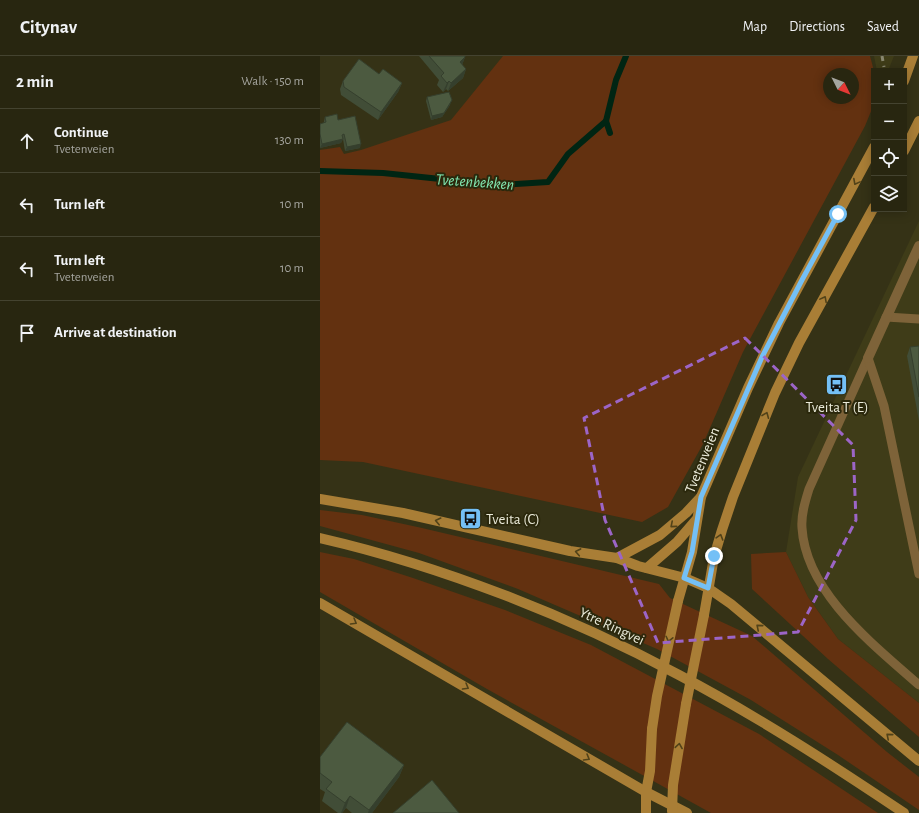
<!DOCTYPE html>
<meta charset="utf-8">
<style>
body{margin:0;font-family:"Alegreya Sans",sans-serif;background:#34321e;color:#f1f3f6}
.controls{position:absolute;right:12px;top:12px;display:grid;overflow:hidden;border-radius:0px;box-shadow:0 2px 10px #0003}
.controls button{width:36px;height:36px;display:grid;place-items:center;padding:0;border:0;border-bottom:1px solid #444330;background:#282610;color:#f1f3f6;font:20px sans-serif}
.compass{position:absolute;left:503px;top:12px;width:36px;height:36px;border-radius:50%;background:#282610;box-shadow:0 2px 10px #0003;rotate:132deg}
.stop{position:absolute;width:12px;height:12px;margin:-9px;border:3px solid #74c0f6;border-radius:50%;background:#fff}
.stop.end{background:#74c0f6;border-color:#fff;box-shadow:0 1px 4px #0008}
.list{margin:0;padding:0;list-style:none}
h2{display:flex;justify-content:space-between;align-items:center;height:52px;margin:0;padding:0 16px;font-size:17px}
h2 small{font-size:13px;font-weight:400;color:#a5a59f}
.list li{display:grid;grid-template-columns:26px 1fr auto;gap:12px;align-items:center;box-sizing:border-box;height:64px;padding:0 16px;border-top:1px solid #444330}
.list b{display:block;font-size:15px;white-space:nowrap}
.list p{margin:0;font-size:13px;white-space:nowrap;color:#a5a59f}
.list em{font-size:13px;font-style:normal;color:#a5a59f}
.icon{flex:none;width:22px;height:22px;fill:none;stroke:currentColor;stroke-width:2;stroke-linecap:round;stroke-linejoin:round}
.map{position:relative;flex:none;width:599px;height:757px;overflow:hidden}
header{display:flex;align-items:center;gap:24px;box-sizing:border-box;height:56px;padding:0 20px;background:#282610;border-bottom:1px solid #444330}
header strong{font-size:19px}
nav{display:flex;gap:22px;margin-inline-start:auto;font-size:14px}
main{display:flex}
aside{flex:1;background:#282610}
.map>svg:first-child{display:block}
.built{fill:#3f3c18}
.green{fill:#633110;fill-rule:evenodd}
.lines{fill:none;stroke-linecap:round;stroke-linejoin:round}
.stream{stroke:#002513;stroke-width:6}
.service{stroke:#7e6339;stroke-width:9}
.minor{stroke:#7e6339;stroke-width:10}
.secondary{stroke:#a97e36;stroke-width:10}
.rail{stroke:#898770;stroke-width:3;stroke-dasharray:5 5;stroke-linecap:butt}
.secondary-bridge{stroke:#a97e36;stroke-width:10}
.wall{fill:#414d37}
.shaded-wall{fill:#353f2d}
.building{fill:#4c5a40;stroke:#353f2d}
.oneway{stroke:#514219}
.route{stroke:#74c0f6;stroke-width:5}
.marked{fill:none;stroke:#9c65c7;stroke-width:3;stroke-dasharray:8 5;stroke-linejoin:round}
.labels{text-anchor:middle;stroke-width:4;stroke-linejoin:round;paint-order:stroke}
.poi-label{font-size:15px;fill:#eaead9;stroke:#2b280c}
.street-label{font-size:15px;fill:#eaead9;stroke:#2b280c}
.water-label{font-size:16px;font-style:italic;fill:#81e6b0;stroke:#2b280c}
</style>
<header>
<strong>Citynav</strong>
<nav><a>Map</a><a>Directions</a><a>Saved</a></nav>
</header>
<main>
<aside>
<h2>2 min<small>Walk · 150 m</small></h2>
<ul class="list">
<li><svg class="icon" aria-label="ahead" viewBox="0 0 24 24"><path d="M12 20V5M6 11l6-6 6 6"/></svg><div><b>Continue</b><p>Tvetenveien</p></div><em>130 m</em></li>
<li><svg class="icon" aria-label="left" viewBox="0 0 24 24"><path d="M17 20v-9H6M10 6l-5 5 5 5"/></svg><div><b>Turn left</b></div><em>10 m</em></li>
<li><svg class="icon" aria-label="left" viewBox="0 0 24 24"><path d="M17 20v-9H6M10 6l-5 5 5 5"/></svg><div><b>Turn left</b><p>Tvetenveien</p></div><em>10 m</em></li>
<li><svg class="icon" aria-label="arrive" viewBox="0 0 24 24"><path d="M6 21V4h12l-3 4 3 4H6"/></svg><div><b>Arrive at destination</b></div></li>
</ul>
</aside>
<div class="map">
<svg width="599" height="757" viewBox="0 0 599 757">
<rect width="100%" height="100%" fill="#353216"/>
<g class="built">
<polygon points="554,0 574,0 568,15 557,15"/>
<polygon points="599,165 599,647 518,583 488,541 466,496 478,421"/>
</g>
<g class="green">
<path d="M183,0h367l4,15v33l-9,22 -122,226 -40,92 -35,63 -26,15 -279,-60 -43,-2v-310l20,-3 4,7 17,-4 90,-30zM509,18h24v24h-24z"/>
<polygon points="0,454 42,459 102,472 339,528 350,542 432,580 567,696 599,721 599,754 518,699 431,644 337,593 198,533 99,497 0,470"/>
<polygon points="0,496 34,503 93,522 185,554 271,589 439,678 558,757 391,757 167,633 0,536"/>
<polygon points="466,496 488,541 518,583 599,647 599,681 508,603 432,533 431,498"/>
</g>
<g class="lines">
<g class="stream">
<polyline points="286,65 290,77"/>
<polyline points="0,115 63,117 178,129 228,126 248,98 286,65 296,24 306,0"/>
</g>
<g class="service">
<polyline points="566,261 599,263"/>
<path d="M548,302l-59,131c-4,13 -8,26 -7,39 4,65 72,117 117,157"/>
<polyline points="548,302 564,350 599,518"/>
</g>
<polyline class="minor" points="548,302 599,190"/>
<g class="secondary">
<polyline points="584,25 593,0"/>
<polyline points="584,95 599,65"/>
<polyline points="0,443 83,457 250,495 297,502 318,510 365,522 388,532 411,548 599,705"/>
<path d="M0,482c122,28 249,78 359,137 78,41 152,89 225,138"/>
<polyline points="297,502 340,479 366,457 381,441"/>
<polyline points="327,512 357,486 376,464"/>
<polyline points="358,545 372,496 381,441 428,332 459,267 554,91"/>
<polyline points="0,547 326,736 367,757"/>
<polyline points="384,559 394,501 402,474 413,441 455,337 479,287 554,151"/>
<polyline points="352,755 353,729 366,648"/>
<polyline points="326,757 326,736 330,715 332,673"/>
</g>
<polyline class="rail" points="562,0 564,11"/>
<g class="secondary-bridge">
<polyline points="366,648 384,559"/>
<polyline points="332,673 337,640 358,545"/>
</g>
</g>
<g class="wall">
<polygon points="99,0 145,0 145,1 142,9 146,13 143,22 128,35 126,33 123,36 117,29 119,24"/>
<polygon points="59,18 82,27 78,36 58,64 21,39 20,33 23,25"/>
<polygon points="107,41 130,49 122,61 111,64 106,45"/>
<polygon points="5,61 18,64 40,92 25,95 23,83 21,87 0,92 0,68 4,67 4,65"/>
<polygon points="599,290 599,365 587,300 590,291"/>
<polygon points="0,701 84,709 79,721 52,757 32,757 26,752 22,757 18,757 2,745 5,736 0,733"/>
</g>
<g class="shaded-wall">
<polygon points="145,1 142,9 140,6"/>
<polygon points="146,13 143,22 128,35 131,27"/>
<polygon points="129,25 126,33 123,36 127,27"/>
<polygon points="82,27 78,36 58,64 61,56"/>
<polygon points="132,44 130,49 122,61 111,64 112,60"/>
<polygon points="23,83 21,87 0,92 2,88"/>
<polygon points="41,88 40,92 25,95 27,91"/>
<polygon points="84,709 79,721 52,757 48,757 49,754"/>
<polygon points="30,740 26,752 22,757 21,757 25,747"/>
</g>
<g class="building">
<polygon points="109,0 145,0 145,1 140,6 146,13 131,27 129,25 127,27 121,20 124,17"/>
<polygon points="39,3 59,18 63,13 82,27 61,56 24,31 23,25"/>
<polygon points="129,36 132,44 124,57 112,60 107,41"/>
<polygon points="17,58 18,64 35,60 41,88 27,91 24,78 22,79 23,83 2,88 0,78 0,68 6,66 5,61"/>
<polygon points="599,290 599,341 590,291"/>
<polygon points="27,666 84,709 49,754 30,740 25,747 6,733 12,726 0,717 0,701"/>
<polygon points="112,724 139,757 73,757"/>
</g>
<defs><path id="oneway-chevron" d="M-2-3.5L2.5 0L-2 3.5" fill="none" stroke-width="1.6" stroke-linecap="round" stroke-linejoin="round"/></defs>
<g class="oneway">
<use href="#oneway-chevron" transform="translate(536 126) rotate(118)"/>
<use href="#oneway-chevron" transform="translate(504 243) rotate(-62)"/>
<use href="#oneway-chevron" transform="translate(446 359) rotate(-68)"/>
<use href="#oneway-chevron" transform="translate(118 465) rotate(-167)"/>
<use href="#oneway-chevron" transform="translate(353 469) rotate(139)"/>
<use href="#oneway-chevron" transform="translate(400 481) rotate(-73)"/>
<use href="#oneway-chevron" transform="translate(258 496) rotate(-169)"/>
<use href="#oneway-chevron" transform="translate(34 566) rotate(30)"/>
<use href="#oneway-chevron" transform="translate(439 571) rotate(-140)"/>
<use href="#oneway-chevron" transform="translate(349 583) rotate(103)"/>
<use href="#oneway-chevron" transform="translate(146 631) rotate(30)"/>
<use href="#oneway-chevron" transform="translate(569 680) rotate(-140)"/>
<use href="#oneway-chevron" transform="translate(359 690) rotate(-81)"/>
<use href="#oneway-chevron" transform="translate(267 702) rotate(30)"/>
</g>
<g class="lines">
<polyline class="route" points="394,500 388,532 364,522 372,496 381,441 442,301 482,224 518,158"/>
</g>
<path class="marked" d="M425,282l108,107 3,75 -58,112 -140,11 -53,-123 -21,-102z"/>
<defs>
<symbol id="bus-square" viewBox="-11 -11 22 22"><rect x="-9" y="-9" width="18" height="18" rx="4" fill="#74c0f6" stroke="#2b280c"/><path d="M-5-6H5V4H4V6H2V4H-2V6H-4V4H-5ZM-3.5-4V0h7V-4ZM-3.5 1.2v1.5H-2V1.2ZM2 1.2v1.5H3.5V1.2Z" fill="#111"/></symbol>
</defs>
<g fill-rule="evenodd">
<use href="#bus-square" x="504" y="316" width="25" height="25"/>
<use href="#bus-square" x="138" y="450" width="25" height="25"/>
</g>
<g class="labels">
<g class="poi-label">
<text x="517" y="356">Tveita T (E)</text>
<text x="166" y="468" text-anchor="start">Tveita (C)</text>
</g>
<g class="street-label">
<text transform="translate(382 404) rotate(-68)" y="5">Tvetenveien</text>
<text transform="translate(292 570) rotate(25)" y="5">Ytre Ringvei</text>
</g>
<g class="water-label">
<text transform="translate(155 125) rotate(4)" y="6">Tvetenbekken</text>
</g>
</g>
</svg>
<div class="controls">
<button>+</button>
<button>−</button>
<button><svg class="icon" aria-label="locate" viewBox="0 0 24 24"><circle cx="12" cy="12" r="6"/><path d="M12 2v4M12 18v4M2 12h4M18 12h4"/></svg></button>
<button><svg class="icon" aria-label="layers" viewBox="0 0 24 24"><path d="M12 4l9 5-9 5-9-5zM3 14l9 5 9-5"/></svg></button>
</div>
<svg class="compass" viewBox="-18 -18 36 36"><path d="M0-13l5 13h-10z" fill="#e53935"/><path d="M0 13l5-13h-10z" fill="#a5a59f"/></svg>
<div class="stop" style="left:518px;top:158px"></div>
<div class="stop end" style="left:394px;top:500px"></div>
</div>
</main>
